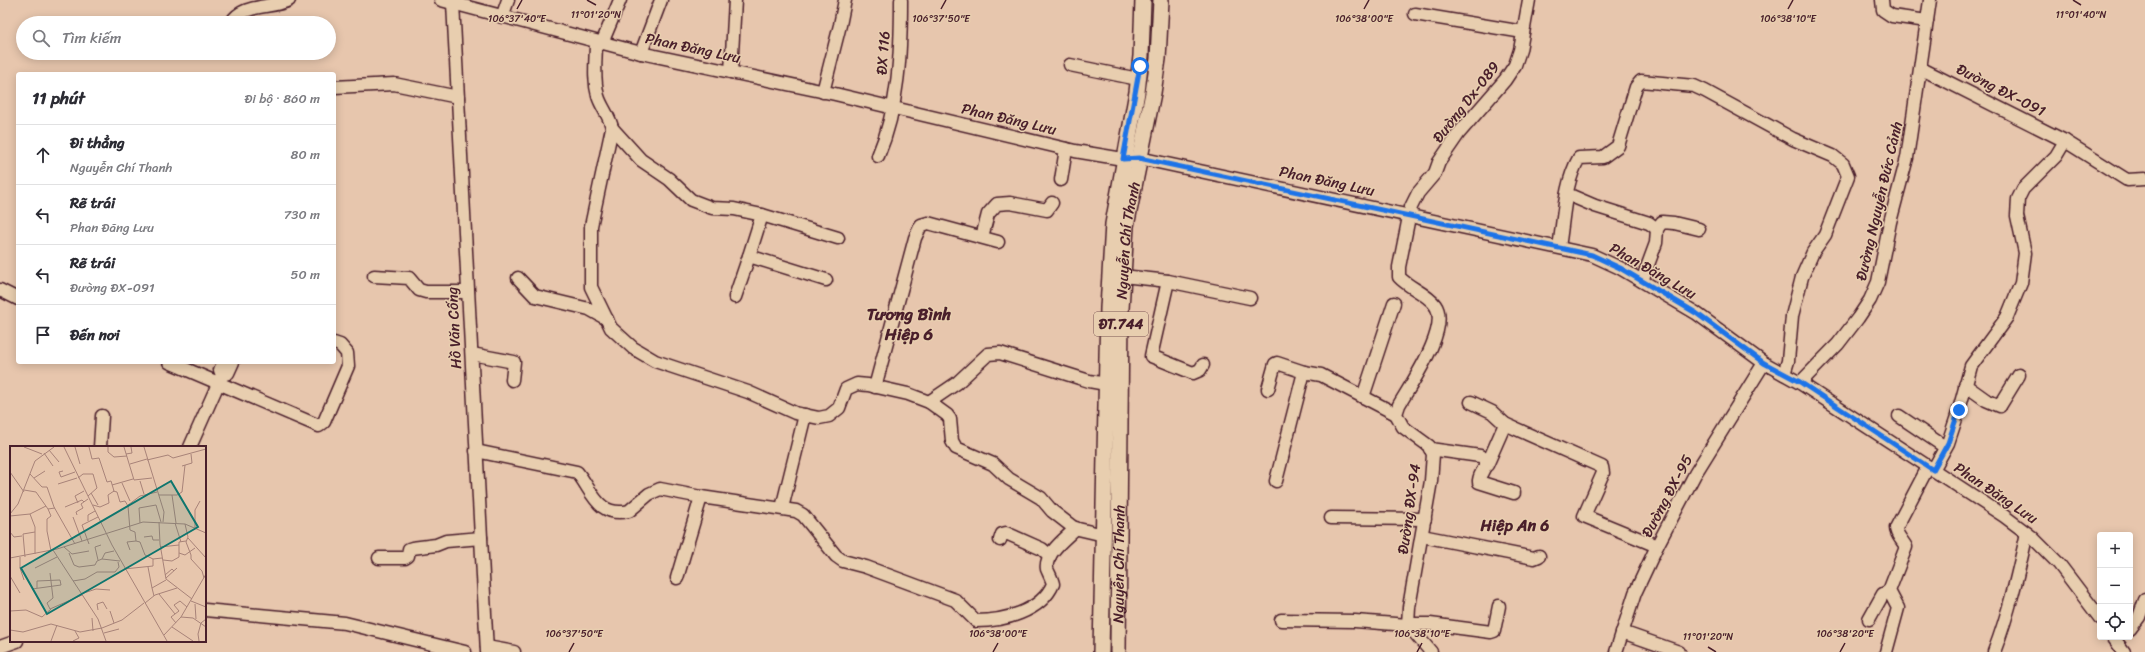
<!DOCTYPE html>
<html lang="vi">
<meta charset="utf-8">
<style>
body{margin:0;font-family:Sriracha,sans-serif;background:#f7f7f7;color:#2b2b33}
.controls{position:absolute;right:12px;bottom:12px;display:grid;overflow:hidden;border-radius:4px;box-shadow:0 2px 10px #0003}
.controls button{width:36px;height:36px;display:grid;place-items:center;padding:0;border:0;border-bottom:1px solid #e1e1e2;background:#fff;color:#2b2b33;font:20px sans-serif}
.stop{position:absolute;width:12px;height:12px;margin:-9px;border:3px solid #1a73e8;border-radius:50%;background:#fff}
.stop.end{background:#1a73e8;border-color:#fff;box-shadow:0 1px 4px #0008}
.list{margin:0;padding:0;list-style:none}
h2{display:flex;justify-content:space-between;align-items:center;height:52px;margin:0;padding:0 16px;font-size:17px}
h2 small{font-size:13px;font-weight:400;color:#7c7c81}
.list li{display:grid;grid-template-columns:26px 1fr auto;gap:12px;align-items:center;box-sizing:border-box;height:60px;padding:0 16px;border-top:1px solid #e1e1e2}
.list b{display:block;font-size:15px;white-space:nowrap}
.list p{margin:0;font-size:13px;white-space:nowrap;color:#7c7c81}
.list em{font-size:13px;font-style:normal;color:#7c7c81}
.icon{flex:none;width:22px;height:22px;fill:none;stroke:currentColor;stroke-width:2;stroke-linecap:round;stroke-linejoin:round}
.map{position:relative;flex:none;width:2145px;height:652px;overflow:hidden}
.search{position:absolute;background:#fff;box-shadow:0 2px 10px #0003;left:16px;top:16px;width:320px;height:44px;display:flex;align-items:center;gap:10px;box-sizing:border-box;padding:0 14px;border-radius:22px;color:#7c7c81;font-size:15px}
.panel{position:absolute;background:#fff;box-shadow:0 2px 10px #0003;left:16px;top:72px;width:320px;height:292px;border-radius:4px}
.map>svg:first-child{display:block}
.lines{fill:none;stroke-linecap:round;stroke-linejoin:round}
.minor-casing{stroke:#4a1f2b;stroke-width:15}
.major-casing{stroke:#4a1f2b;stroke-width:18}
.minor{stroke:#e8ceaf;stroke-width:12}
.major{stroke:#e8ceaf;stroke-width:15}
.route{stroke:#1a73e8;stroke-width:5}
.ticks{fill:none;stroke:#4a1f2b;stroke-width:1.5}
.labels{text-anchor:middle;stroke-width:3;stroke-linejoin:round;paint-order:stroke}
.shield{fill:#e8ceaf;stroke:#795453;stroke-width:1}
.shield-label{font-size:14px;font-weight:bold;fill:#4a1f2b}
.street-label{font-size:15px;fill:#4a1f2b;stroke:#e8ceaf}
.neighbourhood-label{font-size:16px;font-weight:bold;fill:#4a1f2b;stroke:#e8ceaf}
.quarter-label{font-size:17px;font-weight:bold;fill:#4a1f2b;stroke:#e8ceaf}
.inset-road{fill:none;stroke:#a88379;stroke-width:1}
.view{fill:#0f766e;fill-opacity:0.15;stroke:#0f766e;stroke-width:2}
.inset-edge{fill:none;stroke:#4a1f2b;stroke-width:2}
.ticks-label{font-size:10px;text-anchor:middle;fill:#4a1f2b;stroke:#e8ceaf;stroke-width:3;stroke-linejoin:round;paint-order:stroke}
</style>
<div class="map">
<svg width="2145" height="652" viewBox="0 0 2145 652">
<rect width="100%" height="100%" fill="#e7c6ad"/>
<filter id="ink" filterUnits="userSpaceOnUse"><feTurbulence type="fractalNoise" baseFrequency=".025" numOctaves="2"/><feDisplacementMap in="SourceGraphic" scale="8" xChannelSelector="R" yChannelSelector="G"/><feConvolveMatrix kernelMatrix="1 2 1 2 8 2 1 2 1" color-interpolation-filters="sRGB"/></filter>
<g filter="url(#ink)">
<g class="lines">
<defs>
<g id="minor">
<polyline points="441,0 641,53 835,94 1075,151 1123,159 1139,158 1592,255 1620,268 1696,313 1764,363 1800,383 2004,516 2032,537 2059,564 2100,618"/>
<polyline points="1882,0 1883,10 1892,16 1927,21"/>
<polyline points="453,3 487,652"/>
<polyline points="1415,14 1523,32"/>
<polyline points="502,17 508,0"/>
<path d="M231,23c11,-20 41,-14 58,-23"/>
<path d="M596,42c0,17 -3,36 2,54 3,11 12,20 14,32l29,32 28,19 22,21 21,8 22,1 28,6 76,23"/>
<polyline points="602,43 620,0"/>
<polyline points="641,53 661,0"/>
<polyline points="1070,65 1138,79"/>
<polyline points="1922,69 2065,141 2127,180 2145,179"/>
<polyline points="731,72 735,0"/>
<polyline points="334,87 394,84 458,97"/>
<polyline points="823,92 840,25 845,0"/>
<polyline points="612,128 591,226 591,287 611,328 633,348 655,361 748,392 795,413 819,418 829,416 839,408 846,389 857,384 868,385 908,394 929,402 947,415 950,419 952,441 956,448 993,464 1009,479 1041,498 1052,511 1074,528 1104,535"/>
<path d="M878,156c21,-49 23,-104 23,-156"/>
<polyline points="1061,180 1066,149"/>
<polyline points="1567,194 1595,206 1649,223 1657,229"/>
<polyline points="762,215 749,256 826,280"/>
<polyline points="982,237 988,214 997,204 1010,203 1047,210 1052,203"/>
<path d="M1559,247c5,-29 5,-63 20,-89l24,-1 15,-11 18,-59 5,-6 53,5 11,5 88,48 40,17 10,8 5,12 -23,59 -12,17 -11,25 -10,39 -4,45 -4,13"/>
<polyline points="374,276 409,278 419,290 426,292 468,292"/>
<polyline points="1123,276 1168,281 1250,298"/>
<polyline points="518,278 535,296 589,309 607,319"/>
<polyline points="1168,281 1151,356 1193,373 1200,370 1203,365"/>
<polyline points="1642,281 1656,243 1657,229 1662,222 1674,223 1699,229"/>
<polyline points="0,290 18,299"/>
<polyline points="735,297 749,256"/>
<polyline points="472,354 514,362 512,380"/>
<polyline points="169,362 319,426 324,422 348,366 347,353 340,345 334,343"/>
<polyline points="222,375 228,373 233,362"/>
<polyline points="1800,383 1838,344 1858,318 1870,300 1878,282 1890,222 1907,158 1930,0"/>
<polyline points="1965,385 1986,400 2000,406 2019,375"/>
<polyline points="875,387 915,238 921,225 928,223 998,242"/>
<polyline points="1268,389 1275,364 1277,363 1304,372"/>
<polyline points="1363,397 1394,303"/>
<polyline points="929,402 957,383 988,354 1000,353 1089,381 1106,384"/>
<polyline points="1471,402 1492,412 1505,424 1487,465"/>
<polyline points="1899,416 1945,447"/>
<polyline points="1505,424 1602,467 1603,473 1584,516 1657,546"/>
<polyline points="100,447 102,416"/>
<polyline points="190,447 222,375 220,370 224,362"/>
<path d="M1430,449l50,7 6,3c1,10 -8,15 -7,23l35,11"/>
<path d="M476,451l101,21c15,18 20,46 52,39l20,-17 11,-5 41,8 95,14 7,4 33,41 7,5 23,6 89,33 21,21c27,0 65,-9 77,-37 -1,-5 -4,-10 -6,-15 -3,-15 19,-31 29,-41"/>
<polyline points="1933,470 1948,443 1959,410 1971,366 2007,317 2021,283 2025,253 2017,216 2018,199 2023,189 2056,156 2065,141"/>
<polyline points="1276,481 1304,372 1321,375 1396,414"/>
<polyline points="782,508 805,415"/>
<polyline points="1331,518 1425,519"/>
<polyline points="1422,536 1534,558 1539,556"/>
<polyline points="1000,540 1002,534 1006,533 1042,549 1050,556"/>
<polyline points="379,558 405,558 408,556 409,549 412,548 436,545 446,541 481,538"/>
<polyline points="677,578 701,497"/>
<polyline points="205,610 345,623 465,652"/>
<polyline points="1869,619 1883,594 1889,591"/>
<polyline points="1281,620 1355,621 1408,625"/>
<polyline points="1408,624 1430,624 1491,632 1494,631 1499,606"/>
<polyline points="2130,629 2139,617 2145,600"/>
<polyline points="1622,632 1679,652"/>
<polyline points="2113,637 2124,652"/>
<polyline points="0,647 17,641"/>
<polyline points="487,647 514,652"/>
<path d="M1431,652l-23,-27 1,-18 22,-126 2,-27 -4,-8 -26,-19 -7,-13 3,-9c12,-21 52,-78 36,-100 -9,-12 -26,-17 -36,-28v-10l12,-60 7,-14 17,-20 4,-11 20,-29 46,-53 10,-15 5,-15 9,-50"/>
<polyline points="1616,652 1635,593 1657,546 1695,474 1764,363"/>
<path d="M1886,652l12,-44 -9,-17 17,-44c-3,-6 -10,-12 -10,-19l32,-61"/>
<path d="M1994,652c15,-39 24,-79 33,-119"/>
</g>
<g id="major">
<polyline points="1101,652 1108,308 1113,224 1137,92 1141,56 1143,0"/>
<path id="s1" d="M1118,652l3,-343 5,-83 27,-133 5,-34 3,-59"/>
</g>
</defs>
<use href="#minor" class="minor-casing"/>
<use href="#major" class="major-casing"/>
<use href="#minor" class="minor"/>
<use href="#major" class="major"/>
</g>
</g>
<g class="lines" filter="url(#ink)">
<polyline class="route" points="1140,66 1123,159 1139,158 1592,255 1620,268 1696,313 1764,363 1800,382 1933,470 1948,443 1959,410"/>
</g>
<path class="ticks" d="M587,0l9,5M2073,0l8,5M517,9l5,-9M941,9l5,-9M1364,9l5,-9M1788,9l5,-9M1708,647l8,5M569,652l5,-9M993,652l5,-9M1417,652l5,-9M1840,652l5,-9"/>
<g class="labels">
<rect class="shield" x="1094" y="312" width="54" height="24" rx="3"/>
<g class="shield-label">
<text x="1121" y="329">ĐT.744</text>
</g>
<g class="street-label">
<text transform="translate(693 48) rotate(12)" y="5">Phan Đăng Lưu</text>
<text transform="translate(883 53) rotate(-86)" y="5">ĐX 116</text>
<text transform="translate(2001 90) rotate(27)" y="5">Đường ĐX-091</text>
<text transform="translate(1466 102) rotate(-52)" y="5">Đường Dx-089</text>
<text transform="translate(1009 119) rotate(13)" y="5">Phan Đăng Lưu</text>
<text transform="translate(1327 181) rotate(12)" y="5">Phan Đăng Lưu</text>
<text transform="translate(1879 201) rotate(-77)" y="5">Đường Nguyễn Đức Cảnh</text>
<text dy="5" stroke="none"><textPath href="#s1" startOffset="412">Nguyễn Chí Thanh</textPath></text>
<text transform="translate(1653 271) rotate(30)" y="5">Phan Đăng Lưu</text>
<text transform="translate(454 328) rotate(-93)" y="5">Hồ Văn Cống</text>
<text transform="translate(1996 493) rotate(34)" y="5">Phan Đăng Lưu</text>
<text transform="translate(1667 496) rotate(-62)" y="5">Đường ĐX-95</text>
<text transform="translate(1409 509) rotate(-82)" y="5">Đường ĐX-94</text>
<text dy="5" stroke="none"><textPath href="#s1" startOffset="88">Nguyễn Chí Thanh</textPath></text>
</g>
<g class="neighbourhood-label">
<text x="1515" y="531">Hiệp An 6</text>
</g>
<g class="quarter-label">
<text x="909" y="320">Tương Bình<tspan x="909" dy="20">Hiệp 6</tspan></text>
</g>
</g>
<g transform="translate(10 446)">
<rect width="196" height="196" fill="#e7c6ad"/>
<path class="inset-road" d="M14,1l18,7M54,1l48,98 55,96M65,1l5,17M79,1l3,12 7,-1 8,24 4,-1 3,10 -6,4 1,8 -9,4 -7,-2M98,1v5l6,5 13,-1M114,1l10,33 18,-2M134,1l20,65 -1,10M39,4l10,12M34,7l9,13M116,8l6,-1 -1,-6M137,14l21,-5 5,3 33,-9M120,18l17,-5M172,20l10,-3 -1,-9M53,25l-4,1 2,5 14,-5M0,26l14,20M20,28l12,13h5l7,20 21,37M24,32l11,-7M68,32l5,-4h10l4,14 -9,8M130,35l4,13M112,37l8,18M48,38l19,-6M102,39l21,-6M14,44l12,2 12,17 7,-1M103,45l4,1 3,10 5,-1 3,5 2,24 5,2 1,9 4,1 5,13 8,4 9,-1M81,47l7,12M149,49h18l5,-3 3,-27M162,49l4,28M68,57l-3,-7 9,-5M118,59l12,-9 17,-4M55,61l17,-7 2,2M38,63l3,7 -4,3v12l4,20M0,68l8,-10 17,-43 19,-14M20,68l16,-8M67,69l-1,-3 7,-4 -2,-4 7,-5M0,70l20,-2 5,13v27M63,71l9,24M78,75v-6l7,-4M149,76l1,22 6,35 26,20M130,77l-1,-15 17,-3 5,17M165,77l6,19M175,78l3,13 -2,5 5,13v4l11,12 2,7M185,82v-18l5,-9M0,86l4,5 8,-1M134,91l8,-1 1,4h6M178,92l18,20M79,98l-7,-19 16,-8M54,101l8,7 17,-3M150,101l19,-2M43,104l45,69 8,22M120,104l-3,-8 9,-1M59,107l5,12 5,2 16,-2 2,-4 5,-2 18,2M169,107l6,2 10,-7M10,111v11l4,12M15,111l-2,-23 12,-2M0,112l47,-9 86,-27 42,2 21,9M92,113l3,-6 9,-2M88,114l-3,-13 6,-2M153,114l9,1 7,-4v-15l7,-1M138,121l4,21M25,122l22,-11M114,123l29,-3v-7M40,127l3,25 -6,5 3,6 32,-14M155,129l7,-6 2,2M0,130l10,17M156,132l11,-10M63,135l12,-2 12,-7h18l4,-5 -1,-5M22,143l29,-4 -1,-5 -23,1v7M71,148l15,-5 14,1M149,148l16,20M144,150l-2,-8 14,-8M181,155l15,6M135,157l10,-8 22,-7M185,158l1,15M88,164l-1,-6 6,-2 4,7M0,165l16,-1 16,7 9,-8M100,165l4,12M171,171l12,1 13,9M82,172l1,13M166,177l-5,-6 8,-6 -5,-6 6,-4 7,6M162,181l21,14M92,182l20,-8 22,-17M0,184l13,2 28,-8 29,8 22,-4M94,187l15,-4M154,189l17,-18 25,-43M41,195l6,-16M63,195l6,-3 -4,-7M189,195l-1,-7 3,-11 5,-4"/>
<path class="view" d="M161,35l27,46 -151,87 -26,-46z"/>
<rect width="196" height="196" class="inset-edge"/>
</g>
<g class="ticks-label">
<text x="596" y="18">11°01'20"N</text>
<text x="2081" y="18">11°01'40"N</text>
<text x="517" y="22">106°37'40"E</text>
<text x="941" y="22">106°37'50"E</text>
<text x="1364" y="22">106°38'00"E</text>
<text x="1788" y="22">106°38'10"E</text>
<text x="574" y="637">106°37'50"E</text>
<text x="998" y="637">106°38'00"E</text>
<text x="1422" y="637">106°38'10"E</text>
<text x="1845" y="637">106°38'20"E</text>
<text x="1708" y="640">11°01'20"N</text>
</g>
</svg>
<div class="controls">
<button>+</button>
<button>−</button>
<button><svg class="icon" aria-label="locate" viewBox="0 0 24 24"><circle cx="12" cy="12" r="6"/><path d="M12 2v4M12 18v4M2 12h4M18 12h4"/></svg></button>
</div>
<div class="stop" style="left:1140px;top:66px"></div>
<div class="stop end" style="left:1959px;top:410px"></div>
<div class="search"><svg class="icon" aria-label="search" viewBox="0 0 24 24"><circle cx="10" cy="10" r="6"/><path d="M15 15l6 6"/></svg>Tìm kiếm</div>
<section class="panel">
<h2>11 phút<small>Đi bộ · 860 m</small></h2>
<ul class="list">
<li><svg class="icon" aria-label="ahead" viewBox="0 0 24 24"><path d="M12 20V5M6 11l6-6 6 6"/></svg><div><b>Đi thẳng</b><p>Nguyễn Chí Thanh</p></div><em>80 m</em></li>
<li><svg class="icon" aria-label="left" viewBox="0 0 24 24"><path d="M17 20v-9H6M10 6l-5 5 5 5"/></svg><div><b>Rẽ trái</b><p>Phan Đăng Lưu</p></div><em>730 m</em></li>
<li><svg class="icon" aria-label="left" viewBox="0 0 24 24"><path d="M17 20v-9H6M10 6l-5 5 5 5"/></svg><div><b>Rẽ trái</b><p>Đường ĐX-091</p></div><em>50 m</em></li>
<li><svg class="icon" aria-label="arrive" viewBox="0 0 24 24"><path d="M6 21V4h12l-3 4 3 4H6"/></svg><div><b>Đến nơi</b></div></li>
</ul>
</section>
</div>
